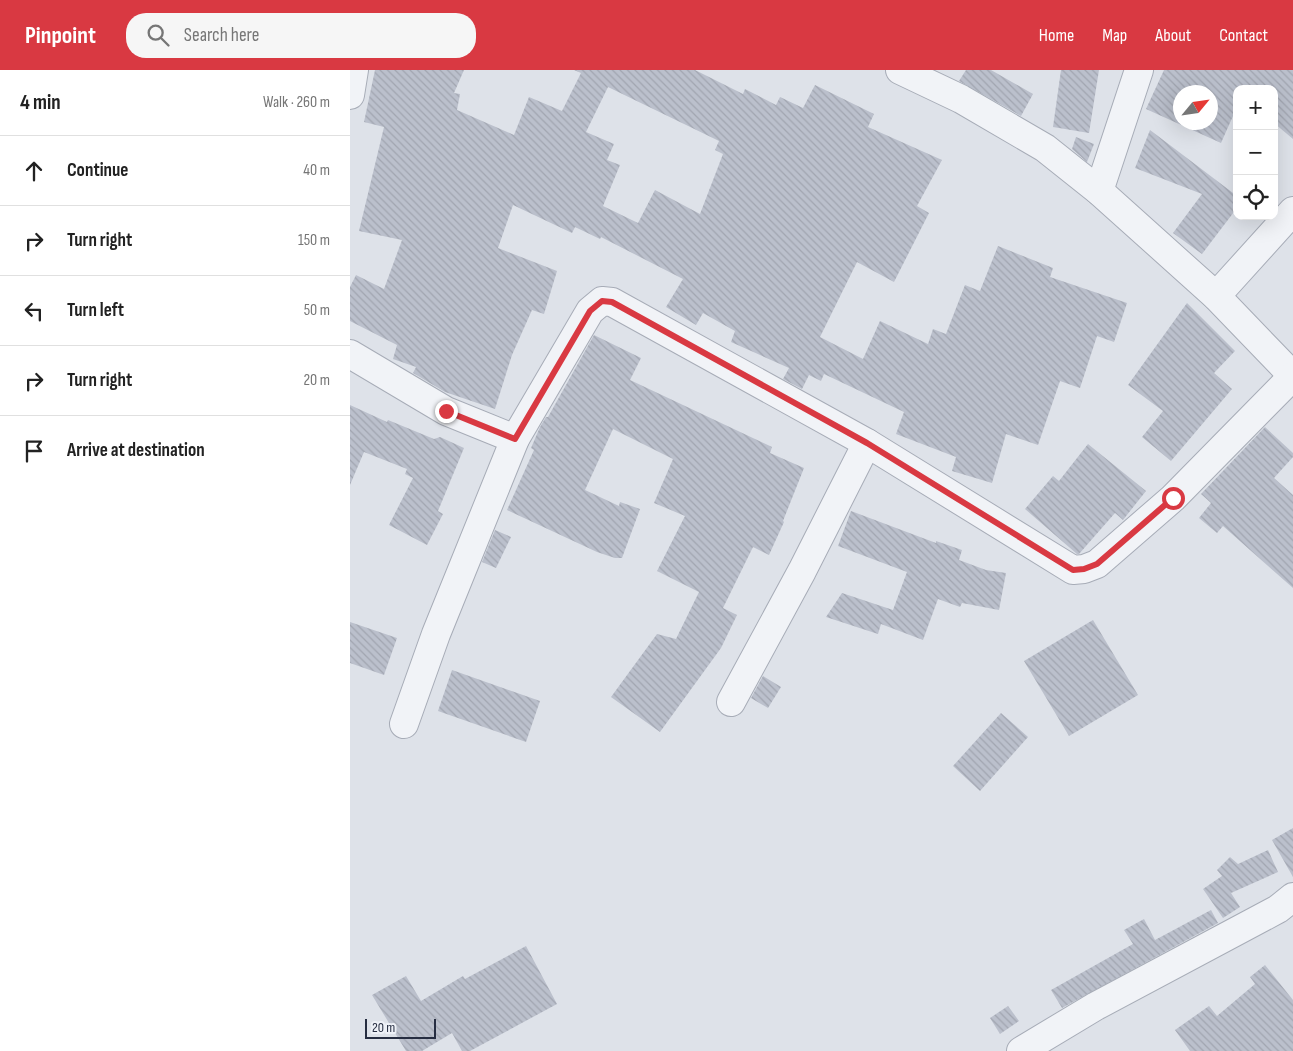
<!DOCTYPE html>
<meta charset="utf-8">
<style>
body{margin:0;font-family:"Sofia Sans Condensed",sans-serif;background:#f6f6f6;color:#222}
.controls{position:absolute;right:15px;top:15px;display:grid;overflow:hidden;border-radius:10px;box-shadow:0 5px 20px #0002}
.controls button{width:45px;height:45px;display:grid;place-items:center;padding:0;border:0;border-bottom:1px solid #e0e0e0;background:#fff;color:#222;font:25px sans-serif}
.compass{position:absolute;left:823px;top:15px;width:45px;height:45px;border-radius:50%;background:#fff;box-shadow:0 5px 20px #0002;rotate:61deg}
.scale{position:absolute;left:15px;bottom:12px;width:71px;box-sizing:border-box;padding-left:5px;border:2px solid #262d41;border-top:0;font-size:14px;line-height:18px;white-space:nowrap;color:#262d41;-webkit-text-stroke:4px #eef1f7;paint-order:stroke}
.stop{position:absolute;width:15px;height:15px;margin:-11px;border:4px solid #d93942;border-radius:50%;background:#fff}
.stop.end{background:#d93942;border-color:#fff;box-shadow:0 1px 5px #0008}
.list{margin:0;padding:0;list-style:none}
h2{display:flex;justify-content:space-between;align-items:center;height:65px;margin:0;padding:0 20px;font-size:21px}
h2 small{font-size:16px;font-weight:400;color:#767676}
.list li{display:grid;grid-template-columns:32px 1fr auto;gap:15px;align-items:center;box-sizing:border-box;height:70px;padding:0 20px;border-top:1px solid #e0e0e0}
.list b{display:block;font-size:19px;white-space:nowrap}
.list em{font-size:16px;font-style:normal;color:#767676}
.icon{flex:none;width:28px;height:28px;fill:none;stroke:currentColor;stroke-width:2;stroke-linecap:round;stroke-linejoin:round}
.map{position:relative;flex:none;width:943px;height:981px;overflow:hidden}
header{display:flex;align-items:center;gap:30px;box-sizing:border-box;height:70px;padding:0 25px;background:#d93942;color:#fff}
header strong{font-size:24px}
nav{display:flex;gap:28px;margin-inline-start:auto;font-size:18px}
.search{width:350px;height:45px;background:#f6f6f6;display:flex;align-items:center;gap:12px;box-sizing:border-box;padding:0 18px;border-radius:20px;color:#767676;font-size:19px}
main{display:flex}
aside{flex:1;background:#fff}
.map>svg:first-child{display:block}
.building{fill:url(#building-back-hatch);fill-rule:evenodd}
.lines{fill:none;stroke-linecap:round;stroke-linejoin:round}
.minor-casing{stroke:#a7acb7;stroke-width:30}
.minor{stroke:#f1f3f7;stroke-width:28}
.route{stroke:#d93942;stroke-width:6}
</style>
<header>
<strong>Pinpoint</strong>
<div class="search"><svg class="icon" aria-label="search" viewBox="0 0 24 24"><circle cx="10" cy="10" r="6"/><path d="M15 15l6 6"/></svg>Search here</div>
<nav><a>Home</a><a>Map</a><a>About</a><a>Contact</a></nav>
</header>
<main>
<aside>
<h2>4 min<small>Walk · 260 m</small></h2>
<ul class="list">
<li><svg class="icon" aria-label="ahead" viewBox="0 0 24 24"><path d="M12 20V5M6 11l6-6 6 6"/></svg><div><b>Continue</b></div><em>40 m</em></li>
<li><svg class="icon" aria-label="right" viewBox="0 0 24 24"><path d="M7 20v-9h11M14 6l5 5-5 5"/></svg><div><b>Turn right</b></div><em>150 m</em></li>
<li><svg class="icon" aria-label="left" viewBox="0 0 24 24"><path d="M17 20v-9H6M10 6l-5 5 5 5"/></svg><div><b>Turn left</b></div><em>50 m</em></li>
<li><svg class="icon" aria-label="right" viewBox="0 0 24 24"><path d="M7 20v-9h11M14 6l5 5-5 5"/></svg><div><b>Turn right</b></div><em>20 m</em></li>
<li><svg class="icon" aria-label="arrive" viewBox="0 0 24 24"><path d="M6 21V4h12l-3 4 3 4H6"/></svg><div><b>Arrive at destination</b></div></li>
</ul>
</aside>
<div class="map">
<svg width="943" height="981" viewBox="0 0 943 981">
<defs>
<pattern id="building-back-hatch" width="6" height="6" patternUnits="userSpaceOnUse" patternTransform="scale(1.25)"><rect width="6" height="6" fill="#bbc0cc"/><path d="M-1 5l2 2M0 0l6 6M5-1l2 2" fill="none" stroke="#a1a5b0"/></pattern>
</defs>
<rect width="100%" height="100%" fill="#dee2e9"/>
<g class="building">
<path d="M25,0h89l-10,23 6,1 -3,16 57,25 15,-38 33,14 19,-38 -7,-3h121l48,24 2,-5 31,16 4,-8 23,11 12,-23 59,29 -6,13 74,33 -25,46 12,7 -35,69 -37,-20 -37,75 43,22 17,-38 48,23 5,-15 13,5 19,-49 15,6 18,-45 55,22 -3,9 77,26 -13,39 -17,-6 -17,52 -20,-7 -22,64 -32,-11 -14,49 -40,-12 4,-14 -60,-23 8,-22 -80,-38 -3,7 -12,-6 -7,14 -19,-10 6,-11 -58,-26 4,-11 -32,-18 -7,12 -30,-18 17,-28 -82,-42 -1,2 -25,-12 -3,6 -59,-28 -15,43 59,23 -13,43 -12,-4 -20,45 -17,54 -50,-17 -32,-19 3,-6 -23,-8 4,-14 -47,-24v-34l6,-12 28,14 18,-49 -43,-9 25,-104 -20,-5zM258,17l111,54 -4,9 8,4 -23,60 -45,-24 -17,33 -35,-17 17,-41 -13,-5 7,-16 -28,-12z"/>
<polygon points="616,0 641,0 683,24 671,46 609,11"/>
<polygon points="711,0 749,0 739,63 703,57"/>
<path d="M814,0h129v69l-19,-16v-34h-37v18l-16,36 -75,-34zM830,22h30v30h-30z"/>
<polygon points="800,60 887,126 887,138 852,184 823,163 852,124 785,98"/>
<polygon points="726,67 744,74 737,92 722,79"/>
<polygon points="837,233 885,281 864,303 882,319 821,391 792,367 813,341 778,315"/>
<polygon points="244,265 291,288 280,310 422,377 420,383 454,398 433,451 434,452 419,485 403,477 373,538 387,545 371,578 310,662 261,627 307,564 326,569 349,522 307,501 335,446 304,433 323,389 263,359 235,420 269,436 270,432 290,439 272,488 265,488 247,482 157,440 184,380 181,378 190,357 196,347 198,347"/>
<polygon points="0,335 37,352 38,350 84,369 90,367 114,378 88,441 93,444 77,475 39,455 63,408 55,404 57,399 14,382 0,415"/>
<polygon points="915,357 943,383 943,387 924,408 943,425 943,518 873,456 867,463 849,448 861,433 851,424"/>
<polygon points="738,374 796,421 773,450 765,443 729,484 727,484 675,439 703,406 709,411"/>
<polygon points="501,441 586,473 586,471 612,480 609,490 636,500 656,503 649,540 612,533 610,537 588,529 573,570 531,554 528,564 476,547 492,523 543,540 557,502 488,476"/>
<polygon points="145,460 161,467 146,498 132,492"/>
<polygon points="743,550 788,625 719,666 674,591"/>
<polygon points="0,552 47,568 34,605 0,593"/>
<polygon points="102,600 190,631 176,672 88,641"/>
<polygon points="413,606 431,617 418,638 401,628"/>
<polygon points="651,643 678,667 630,721 603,696"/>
<polygon points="943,758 943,807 922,770"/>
<polygon points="918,780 928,802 881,823 890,837 873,848 853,819 872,806 867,800 880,787 888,794"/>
<polygon points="861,840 868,853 712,938 701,920 783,874 774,860 794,849 805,870"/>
<polygon points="176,876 207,934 120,981 112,981 102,963 72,981 56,981 22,925 56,906 71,931 113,906 115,909"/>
<polygon points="915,895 943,930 943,981 840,981 825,960 859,936 867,946 905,914 900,907"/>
<polygon points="658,936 669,951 650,964 640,948"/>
</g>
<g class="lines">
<defs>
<g id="minor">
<polyline points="550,0 611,29 695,78 749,121 866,226 943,306"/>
<polyline points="0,25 4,0"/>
<polyline points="749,121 789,0"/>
<polyline points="866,226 943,141"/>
<polyline points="0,284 96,341 165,369"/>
<polyline points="381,632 452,501 517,373"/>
<polyline points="54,654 86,564 165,369 240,241 252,231 262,232 517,373 723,500 734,499 747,494 823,428 943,306"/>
<polyline points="671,981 746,936 928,839 943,827"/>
</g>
</defs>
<use href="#minor" class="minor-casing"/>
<use href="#minor" class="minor"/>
</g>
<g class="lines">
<polyline class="route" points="96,341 165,369 240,241 252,231 262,232 517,373 723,500 734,499 747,494 823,428"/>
</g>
</svg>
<div class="controls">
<button>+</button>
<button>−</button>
<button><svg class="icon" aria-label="locate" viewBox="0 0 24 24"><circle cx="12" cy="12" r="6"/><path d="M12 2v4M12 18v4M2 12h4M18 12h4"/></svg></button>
</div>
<svg class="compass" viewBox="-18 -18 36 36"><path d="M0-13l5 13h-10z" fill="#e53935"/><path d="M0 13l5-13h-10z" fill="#767676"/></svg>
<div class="scale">20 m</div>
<div class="stop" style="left:823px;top:428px"></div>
<div class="stop end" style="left:96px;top:341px"></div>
</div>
</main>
